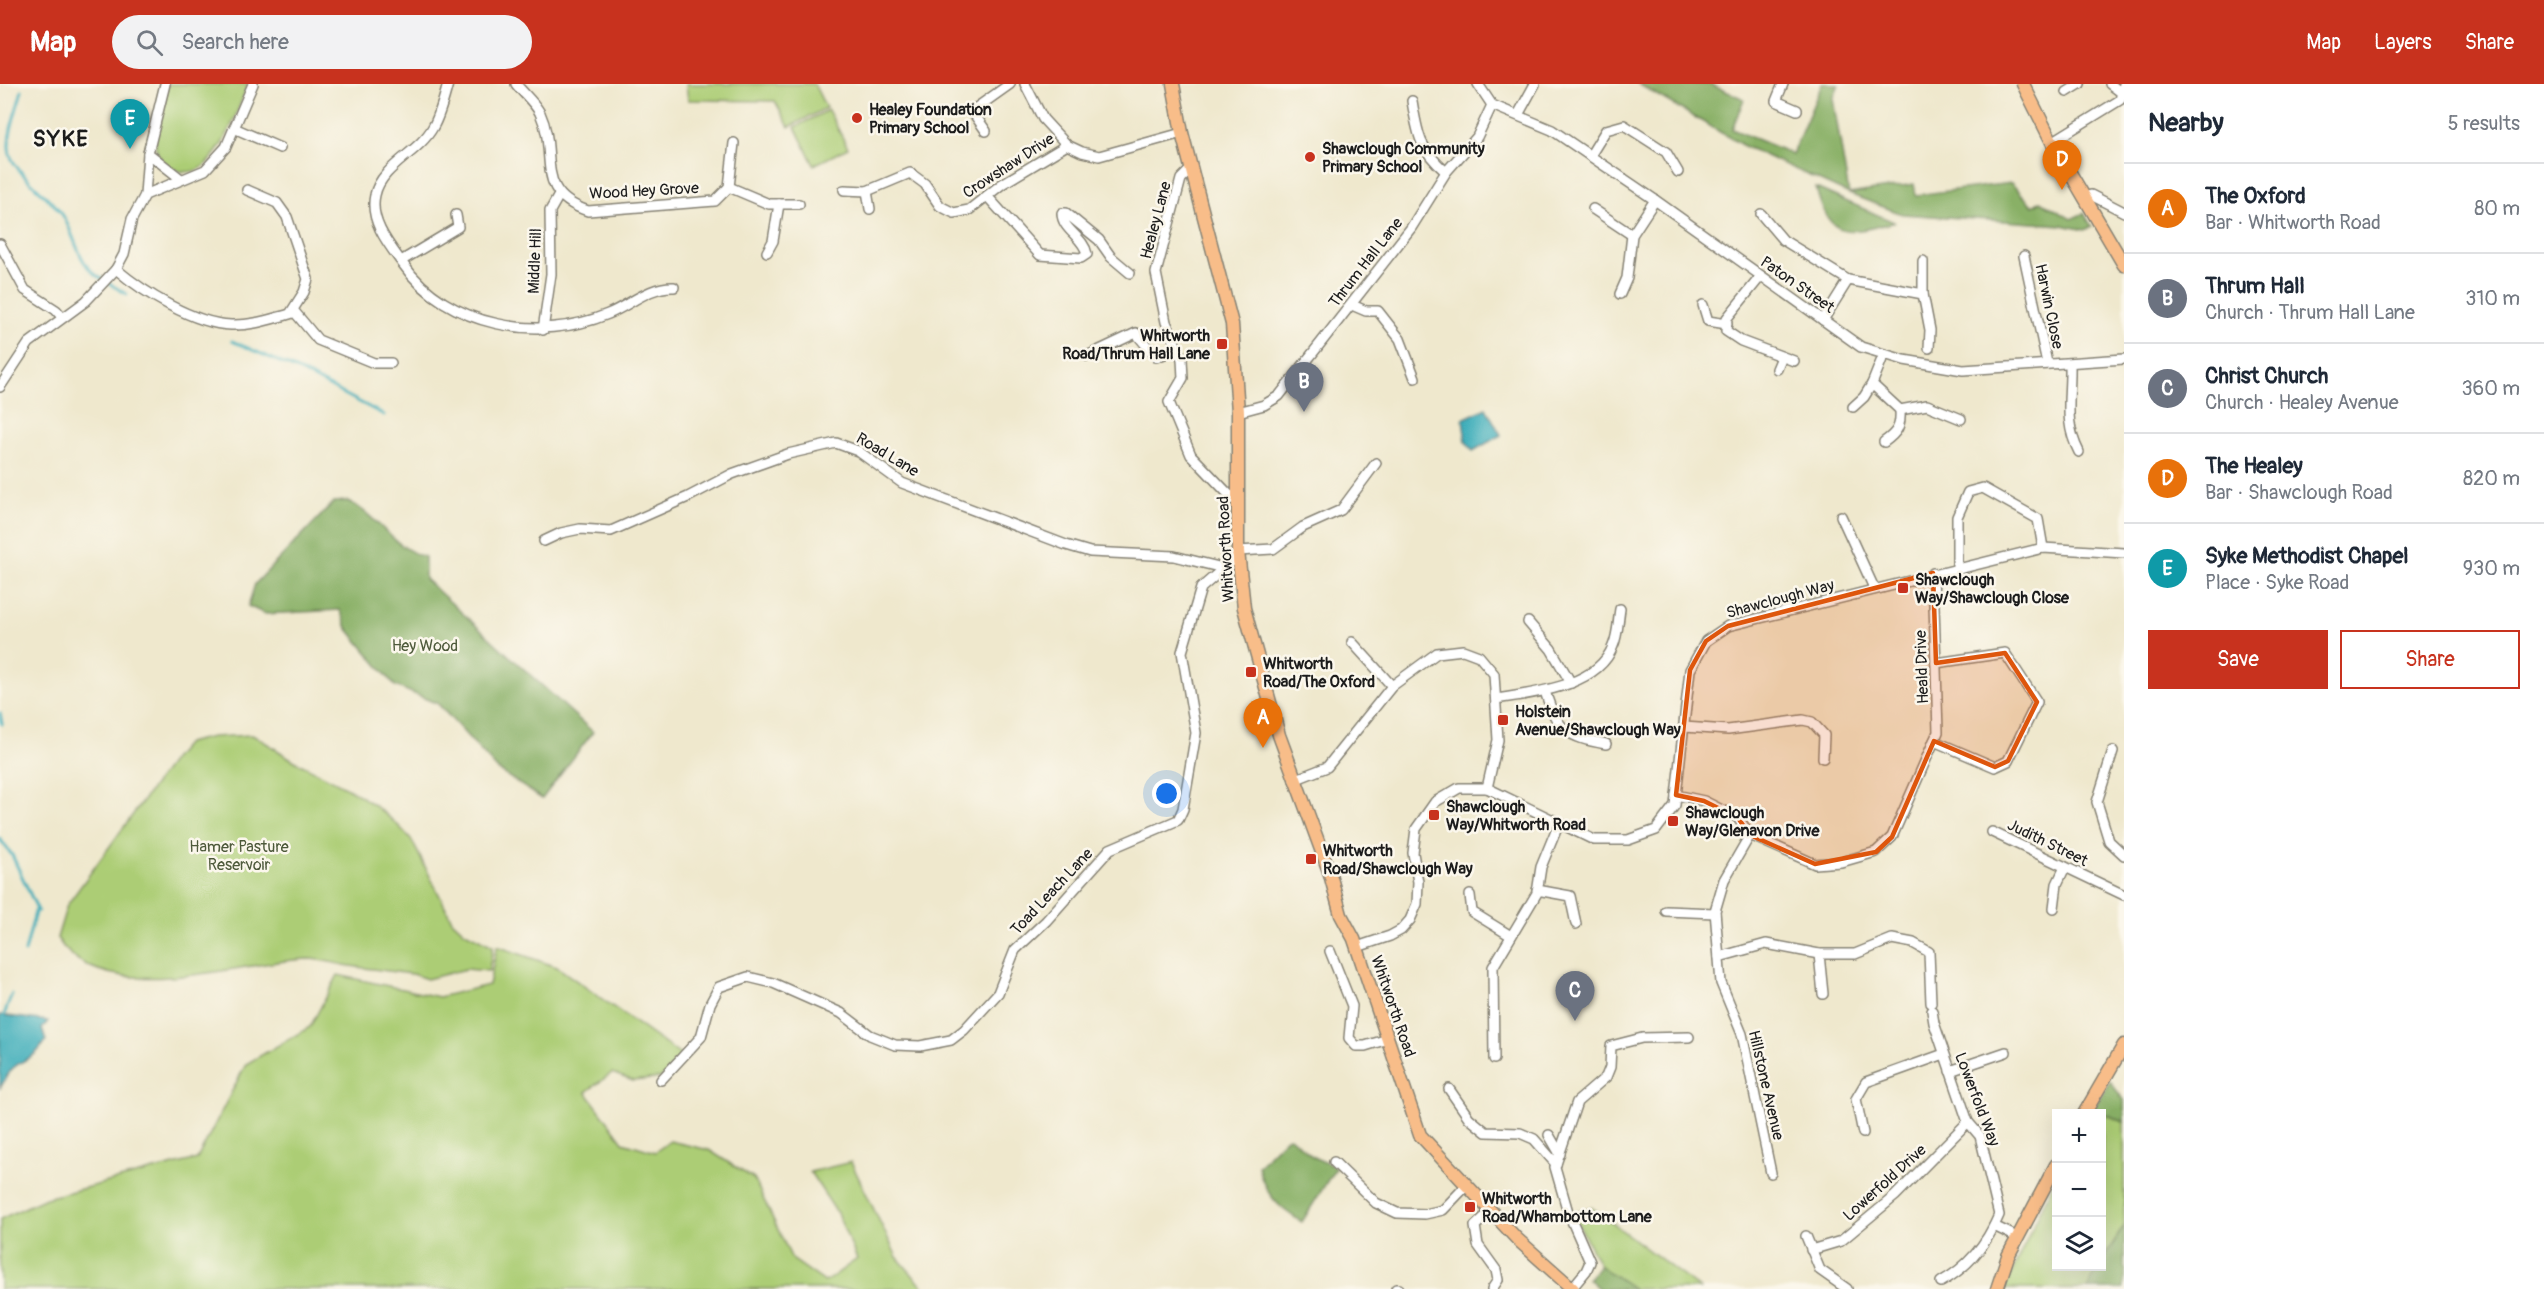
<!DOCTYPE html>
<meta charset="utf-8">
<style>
body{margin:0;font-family:Pangolin,sans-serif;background:#f2f2f3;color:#1f2937}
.controls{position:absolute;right:18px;bottom:18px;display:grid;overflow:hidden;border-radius:0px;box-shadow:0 6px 24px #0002}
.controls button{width:54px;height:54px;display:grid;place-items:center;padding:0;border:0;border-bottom:2px solid #e0e1e3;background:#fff;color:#1f2937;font:30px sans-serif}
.you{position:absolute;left:1167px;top:710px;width:21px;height:21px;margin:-15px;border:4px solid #fff;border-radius:50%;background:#1a73e8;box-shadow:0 0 0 9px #1a73e833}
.badge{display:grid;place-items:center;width:39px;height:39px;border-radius:50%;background:#c8321e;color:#fff;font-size:20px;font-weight:700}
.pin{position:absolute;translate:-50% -50px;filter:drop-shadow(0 2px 3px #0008)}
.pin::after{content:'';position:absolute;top:32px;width:21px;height:18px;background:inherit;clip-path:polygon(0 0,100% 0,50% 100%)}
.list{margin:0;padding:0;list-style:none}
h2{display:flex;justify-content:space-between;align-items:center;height:78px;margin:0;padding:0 24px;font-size:26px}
h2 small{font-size:20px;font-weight:400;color:#747a83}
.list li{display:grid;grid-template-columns:39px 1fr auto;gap:18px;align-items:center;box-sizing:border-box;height:90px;padding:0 24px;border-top:2px solid #e0e1e3}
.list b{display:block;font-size:22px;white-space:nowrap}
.list p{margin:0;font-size:20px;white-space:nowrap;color:#747a83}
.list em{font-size:20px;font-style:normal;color:#747a83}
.actions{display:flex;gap:12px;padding:18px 24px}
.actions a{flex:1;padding:14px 0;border:2px solid #c8321e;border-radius:0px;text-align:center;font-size:21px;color:#c8321e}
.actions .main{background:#c8321e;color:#fff}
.icon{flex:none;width:33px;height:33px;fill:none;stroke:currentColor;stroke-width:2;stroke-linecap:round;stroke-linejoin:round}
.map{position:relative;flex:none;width:2124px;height:1205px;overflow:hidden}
header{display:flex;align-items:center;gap:36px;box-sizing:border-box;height:84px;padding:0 30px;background:#c8321e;color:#fff}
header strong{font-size:28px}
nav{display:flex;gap:33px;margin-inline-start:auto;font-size:21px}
.search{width:420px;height:54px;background:#f2f2f3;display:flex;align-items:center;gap:15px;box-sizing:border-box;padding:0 21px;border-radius:33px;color:#747a83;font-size:22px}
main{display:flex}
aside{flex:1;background:#fff}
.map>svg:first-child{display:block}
.green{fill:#accd75;stroke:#647448;stroke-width:1.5}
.forest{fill:#89b066;stroke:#526641;stroke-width:1.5}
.water{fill:#3eadba;stroke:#2d646b;stroke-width:1.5}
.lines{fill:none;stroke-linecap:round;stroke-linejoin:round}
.stream{stroke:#3eadba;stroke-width:3}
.minor-casing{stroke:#868274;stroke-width:12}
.major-casing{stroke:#868274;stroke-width:15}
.minor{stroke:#fff;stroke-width:9}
.major{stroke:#f8bd89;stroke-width:12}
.marked{fill:#de560d;fill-opacity:0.2;stroke:#de560d;stroke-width:4.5;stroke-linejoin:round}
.poi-dot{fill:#c8321e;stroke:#fbf7ec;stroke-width:2}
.labels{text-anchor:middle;stroke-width:5;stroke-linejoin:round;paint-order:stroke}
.poi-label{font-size:16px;font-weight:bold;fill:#1c1c1c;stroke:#fbf7ec;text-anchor:start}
.street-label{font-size:16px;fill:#1c1c1c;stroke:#fbf7ec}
.park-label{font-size:16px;fill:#4e5a3b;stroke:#fbf7ec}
.district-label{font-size:22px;font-weight:bold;letter-spacing:1.5px;fill:#1c1c1c;stroke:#fbf7ec}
</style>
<header>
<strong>Map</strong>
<div class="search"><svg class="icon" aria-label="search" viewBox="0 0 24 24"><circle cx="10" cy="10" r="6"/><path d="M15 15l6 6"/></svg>Search here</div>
<nav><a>Map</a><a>Layers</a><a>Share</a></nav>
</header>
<main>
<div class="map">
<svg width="2124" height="1205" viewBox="0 0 2124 1205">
<rect width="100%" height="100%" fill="#fbf7ec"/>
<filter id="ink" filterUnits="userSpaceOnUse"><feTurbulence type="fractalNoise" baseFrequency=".0167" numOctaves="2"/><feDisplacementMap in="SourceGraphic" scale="12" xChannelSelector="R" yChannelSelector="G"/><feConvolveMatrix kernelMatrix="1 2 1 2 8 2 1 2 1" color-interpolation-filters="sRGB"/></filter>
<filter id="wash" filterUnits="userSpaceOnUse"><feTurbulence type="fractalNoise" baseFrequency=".008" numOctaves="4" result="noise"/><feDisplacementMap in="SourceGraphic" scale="24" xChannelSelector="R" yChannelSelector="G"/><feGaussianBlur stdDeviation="1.35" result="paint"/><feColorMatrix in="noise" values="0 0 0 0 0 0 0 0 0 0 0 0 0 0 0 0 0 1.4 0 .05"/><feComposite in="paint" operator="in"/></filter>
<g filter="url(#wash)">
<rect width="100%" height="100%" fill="#efe8cd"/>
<g class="green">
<path d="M168,0h80c-11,27 -21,61 -43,81 -7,6 -16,8 -25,6 -42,-9 -19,-60 -12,-87z"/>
<polygon points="686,0 814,0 826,24 789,43 775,17 688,16"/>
<polygon points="828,26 848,64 814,81 795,43"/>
<path d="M252,651c18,9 34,22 52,31 43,21 74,36 107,73l41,81 13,12 28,14 -4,25 -23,-2 -39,10 -15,-5c-22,-3 -45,-5 -68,-9 -11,-2 -24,-6 -36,-6 -68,2 -206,52 -251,-21l10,-33 107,-147 13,-15 25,-6z"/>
<polygon points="497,862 557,883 682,972 661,994 633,997 612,989 586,1008 623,1058 655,1068 670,1057 709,1066 754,1095 792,1175 825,1198 857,1175 837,1129 810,1088 851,1078 897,1173 925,1205 0,1205 0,1135 46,1114 197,1075 246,980 310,943 338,891 439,913 489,901"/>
<polygon points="2102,1031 2110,1032 2124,1038 2124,1142 2102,1177"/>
<polygon points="2056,1093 2056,1182 2098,1183 2088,1205 2004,1205"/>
<polygon points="1591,1123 1700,1205 1634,1205 1600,1182 1573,1129"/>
</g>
<g class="forest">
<polygon points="1638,0 1709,0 1744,15 1732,45 1792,70 1822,0 1839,0 1833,15 1849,110 1914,100 1916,111 2011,99 2033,122 2041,117 2071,135 2084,129 2092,143 2084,146 2062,141 1902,130 1849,110 1742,61"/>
<path d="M1816,104l78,34c-46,13 -65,18 -78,-34z"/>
<path d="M347,417c30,13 45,47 78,56v22l168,153 -51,67 -44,-29 -60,-66 -43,-18 -48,-58 -7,-18 -75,4 -17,-8 7,-22 79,-82z"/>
<polygon points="2110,997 2124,1017 2124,1038 2110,1032 2090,1030"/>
<path d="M1290,1053l23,20 23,10 -34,55c-24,-14 -38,-29 -44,-56l28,-28z"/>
<polygon points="2124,1142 2124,1205 2088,1205 2098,1183 2102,1182 2102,1177"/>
<polygon points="1600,1182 1634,1205 1599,1205 1588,1195"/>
</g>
<g class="water">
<polygon points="1486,324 1501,351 1473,367 1466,358 1463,335"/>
<path d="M0,931l48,6 -6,8 4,11c-14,22 -18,15 -33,28 -5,5 -9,14 -13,20z"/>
</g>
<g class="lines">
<g class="stream">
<path d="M22,6c-4,17 -14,40 -13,58 0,22 39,46 53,66 14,22 15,51 40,65"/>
<polyline points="108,199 127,210"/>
<polyline points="232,257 302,288 384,331"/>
<polyline points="0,629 2,640"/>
<polyline points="0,755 12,771 38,827"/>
<polyline points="25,868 36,824"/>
<polyline points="4,931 12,910"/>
</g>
</g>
</g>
<g filter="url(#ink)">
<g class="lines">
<defs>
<g id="minor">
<path d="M448,0c-4,14 -8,31 -15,43 -14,26 -52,39 -58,68 -6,26 14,50 28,69 44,63 136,79 205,50 22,-9 41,-28 66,-27"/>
<path d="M516,0c7,9 19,19 24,29 19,41 -8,79 48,98l127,-10 14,-14 5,-44"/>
<polyline points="1025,0 1043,35 1067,61"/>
<polyline points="1478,0 1492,21"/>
<polyline points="1783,0 1776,17 1797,26"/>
<polyline points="2110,0 2122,9"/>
<polyline points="2067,8 2080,0"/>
<path d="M1412,17c6,35 7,47 34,71"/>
<polyline points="1492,21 1552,46 1655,116 1861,263 1904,276 1963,286 2124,275"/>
<polyline points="1518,31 1535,0"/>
<polyline points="234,44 280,64"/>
<polyline points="986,47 972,27 1010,0"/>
<polyline points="2052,58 2120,16 2124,0"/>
<polyline points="148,69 181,95"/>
<polyline points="1590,72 1606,46 1624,41 1666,68 1678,88"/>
<polyline points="1192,84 1181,95 1156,189 1166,238 1182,275 1183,294 1169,318 1191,371 1238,420"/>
<polyline points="729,103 769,120 799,120"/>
<polyline points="844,106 867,107 910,89 925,100 940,122 954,129 969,126 1002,100 1067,61 1082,68 1099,72 1182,49"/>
<polyline points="867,107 870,125"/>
<polyline points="145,111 148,69 165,0"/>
<path d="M987,112l53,59 41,3 6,-4c-3,-17 -25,-24 -25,-41h4l33,27 12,17 19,16"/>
<polyline points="2084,113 2091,111 2124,128"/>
<polyline points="1593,125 1632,151"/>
<polyline points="1761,130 1783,156 1848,196 1923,210"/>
<polyline points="0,160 25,206 56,226 62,233"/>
<polyline points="767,168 773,157 779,120"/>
<polyline points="2024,172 2047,279"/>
<polyline points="401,177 458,143 456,131"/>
<polyline points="1923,177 1923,210 1930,246 1929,264"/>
<path d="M116,185c27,23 78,55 115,56 20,1 40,-6 59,-11l14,-22 4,-13 -21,-62 -10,-14 -30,-13"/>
<polyline points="1761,192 1727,234 1726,247 1741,257 1794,277"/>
<polyline points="1620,210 1627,194 1632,151 1655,116"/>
<polyline points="1352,221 1366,227 1378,227 1400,255 1415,294"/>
<polyline points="1703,221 1708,237 1727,240"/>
<polyline points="293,226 318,256 374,279 391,279"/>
<polyline points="1823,236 1848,196"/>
<polyline points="543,246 551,190 550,127 559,111"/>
<polyline points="1884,270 1872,300 1900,326 1927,321 1961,335"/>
<polyline points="1087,272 1136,249 1156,273 1178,265"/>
<path d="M2070,280c1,33 -7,57 9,88"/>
<polyline points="1777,285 1782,273"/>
<polyline points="0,303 29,259 86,217 116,185 124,170 132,135 145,111 205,86 226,63 253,0"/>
<polyline points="1853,323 1864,313 1872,300"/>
<polyline points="1238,328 1264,321 1279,312 1411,144 1446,88 1477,53 1492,21"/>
<path d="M1884,358c14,-10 17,-16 16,-32"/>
<polyline points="1841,432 1874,504"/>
<polyline points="544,457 561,449 580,445 611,447 688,413 732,390 788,370 836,359 858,367 902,399 1066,461 1090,468 1174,472 1223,484"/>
<polyline points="1957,483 1957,433 1968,408 1983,404 2038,435 2043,464"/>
<polyline points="1528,538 1551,565 1571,599"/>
<polyline points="1352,558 1392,602"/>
<path d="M1545,607c12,40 22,46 61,53"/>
<path d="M1496,615c37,-6 102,-12 117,-53 5,-11 5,-25 7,-37"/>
<polyline points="1684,643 1728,646 1803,636 1812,638 1824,651 1823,674"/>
<polyline points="1934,657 1995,683 2008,677 2037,618 2005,569 1936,579"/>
<polyline points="2113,667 2097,718 2109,757 2124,771"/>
<polyline points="1294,696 1327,683 1392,602 1437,569 1463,566 1479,572 1494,590 1498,656 1487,704"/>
<polyline points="1676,711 1704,717 1738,734 1750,751 1815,780 1841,778 1876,768 1892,753 1938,648 1933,489"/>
<polyline points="1992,748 2124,811"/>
<polyline points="1750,751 1724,796 1715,827 1721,899 1742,950 1771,1089"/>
<polyline points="1537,806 1570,812 1576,840"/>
<polyline points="1470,811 1472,828 1511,852"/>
<polyline points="2054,824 2057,800 2065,783"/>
<polyline points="1666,827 1715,829"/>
<polyline points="1357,863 1390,852 1401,846 1410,836 1417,820 1418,798 1413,769 1416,745 1435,718 1459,704 1487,704 1594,756 1628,756 1656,746 1675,721 1690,586 1706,557 1728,542 2043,464 2124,469"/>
<polyline points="1330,867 1352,922 1349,954 1356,962 1365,962 1388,955"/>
<polyline points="1819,870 1823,910"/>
<polyline points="1719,873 1766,860 1819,870 1855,870 1892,855 1913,859 1929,868 1931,919"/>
<path d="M1932,927l2,12 34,99 12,14 19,79c-12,29 -31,52 -58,67"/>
<polyline points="1494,975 1493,883 1537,809 1541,783 1559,739"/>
<polyline points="1950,987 2006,968"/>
<polyline points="661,996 701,953 710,920 719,903 748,893 773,899 841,929 870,951 895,961 920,962 951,956 964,946 998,909 1015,866 1046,837 1110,765 1178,736 1183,725 1196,649 1182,568 1201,504 1232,477 1238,467 1273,465 1303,443 1341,426 1376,379"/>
<polyline points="1449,1005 1469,1034 1486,1048 1520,1049 1534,1055 1556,1080"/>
<polyline points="1863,1049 1856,1015 1866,998 1944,970"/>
<polyline points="1549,1051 1560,1070"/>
<polyline points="1334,1078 1376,1119 1397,1129 1425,1130 1443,1126 1466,1102"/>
<polyline points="1491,1127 1475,1142 1478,1161 1496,1186 1498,1196 1492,1205"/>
<polyline points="1994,1142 2017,1153"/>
<polyline points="1806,1152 1820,1186 1847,1205"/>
<polyline points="1811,1166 1841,1157 1895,1112 1968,1038"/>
<polyline points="1572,1204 1586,1187 1590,1178 1568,1128 1555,1083 1577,1018 1606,993 1610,983 1611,962 1642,954 1689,953"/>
<polyline points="1396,1205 1399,1205"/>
</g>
<g id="major">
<polyline points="1173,0 1182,49 1232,240 1238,328 1238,467 1244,524 1279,651 1330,790 1341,831 1354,855 1420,1051 1517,1155 1573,1205"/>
<polyline points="2023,0 2052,58 2124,181"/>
<polyline points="2084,1030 2124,961"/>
<polyline points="1997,1205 2008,1172 2056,1081"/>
</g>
</defs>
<use href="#minor" class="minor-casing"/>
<use href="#major" class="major-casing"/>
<use href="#minor" class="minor"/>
<use href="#major" class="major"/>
</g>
</g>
<path class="marked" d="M1933,489l3,90 69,-10 32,49 -29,59 -13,6 -61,-26 -42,96 -16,15 -61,12 -65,-29 -12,-17 -34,-17 -28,-6 14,-125 16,-29 22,-15z"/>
<g class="poi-dot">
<circle cx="857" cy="34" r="6"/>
<circle cx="1310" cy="73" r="6"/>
<rect x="1216" y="254" width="12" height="12" rx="3"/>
<rect x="1897" y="498" width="12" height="12" rx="3"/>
<rect x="1245" y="582" width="12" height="12" rx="3"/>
<rect x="1497" y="630" width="12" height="12" rx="3"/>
<rect x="1428" y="725" width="12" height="12" rx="3"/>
<rect x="1667" y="731" width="12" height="12" rx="3"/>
<rect x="1305" y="769" width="12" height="12" rx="3"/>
<rect x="1464" y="1117" width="12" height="12" rx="3"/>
</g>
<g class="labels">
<g class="poi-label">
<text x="869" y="31">Healey Foundation<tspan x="869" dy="18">Primary School</tspan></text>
<text x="1322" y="70">Shawclough Community<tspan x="1322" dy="18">Primary School</tspan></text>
<text x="1210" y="257" text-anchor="end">Whitworth<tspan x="1210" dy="18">Road/Thrum Hall Lane</tspan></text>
<text x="1915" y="501">Shawclough<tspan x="1915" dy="18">Way/Shawclough Close</tspan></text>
<text x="1263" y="585">Whitworth<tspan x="1263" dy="18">Road/The Oxford</tspan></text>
<text x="1515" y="633">Holstein<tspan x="1515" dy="18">Avenue/Shawclough Way</tspan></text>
<text x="1446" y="728">Shawclough<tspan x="1446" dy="18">Way/Whitworth Road</tspan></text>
<text x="1685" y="734">Shawclough<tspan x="1685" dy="18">Way/Glenavon Drive</tspan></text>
<text x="1323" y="772">Whitworth<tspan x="1323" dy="18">Road/Shawclough Way</tspan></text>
<text x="1482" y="1120">Whitworth<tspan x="1482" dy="18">Road/Whambottom Lane</tspan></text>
</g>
<g class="street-label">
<text transform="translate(1008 81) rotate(-33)" y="6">Crowshaw Drive</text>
<text transform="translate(644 106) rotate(-3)" y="6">Wood Hey Grove</text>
<text transform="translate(1155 136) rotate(-75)" y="6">Healey Lane</text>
<text transform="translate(534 177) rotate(-88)" y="6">Middle Hill</text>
<text transform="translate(1365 178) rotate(-52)" y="6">Thrum Hall Lane</text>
<text transform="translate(1798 200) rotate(35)" y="6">Paton Street</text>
<text transform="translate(2050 222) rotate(78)" y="6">Harwin Close</text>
<text transform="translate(888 370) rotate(31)" y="6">Road Lane</text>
<text transform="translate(1225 465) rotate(-93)" y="6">Whitworth Road</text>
<text transform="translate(1780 514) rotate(-15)" y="6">Shawclough Way</text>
<text transform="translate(1921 583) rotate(-92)" y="6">Heald Drive</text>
<text transform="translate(2048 758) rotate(26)" y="6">Judith Street</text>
<text transform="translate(1051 807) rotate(-47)" y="6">Toad Leach Lane</text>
<text transform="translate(1394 922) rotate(71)" y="6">Whitworth Road</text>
<text transform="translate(1767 1001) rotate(77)" y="6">Hillstone Avenue</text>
<text transform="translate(1978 1015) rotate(69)" y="6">Lowerfold Way</text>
<text transform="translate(1884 1098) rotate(-42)" y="6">Lowerfold Drive</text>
</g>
<g class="park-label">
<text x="425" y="567">Hey Wood</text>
<text x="239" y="768">Hamer Pasture<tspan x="239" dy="18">Reservoir</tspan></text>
</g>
<g class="district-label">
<text x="61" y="62">SYKE</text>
</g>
</g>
</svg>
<div class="controls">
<button>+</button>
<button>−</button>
<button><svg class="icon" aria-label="layers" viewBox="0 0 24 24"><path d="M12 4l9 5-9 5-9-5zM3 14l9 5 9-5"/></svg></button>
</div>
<div class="you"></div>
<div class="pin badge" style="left:1263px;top:664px;background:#e8710a">A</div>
<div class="pin badge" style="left:1304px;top:328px;background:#6b7280">B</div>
<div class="pin badge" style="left:1575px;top:937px;background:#6b7280">C</div>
<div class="pin badge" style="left:2062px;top:106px;background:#e8710a">D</div>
<div class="pin badge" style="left:130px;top:65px;background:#0f9aa8">E</div>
</div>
<aside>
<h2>Nearby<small>5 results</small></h2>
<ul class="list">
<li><span class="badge" style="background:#e8710a">A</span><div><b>The Oxford</b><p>Bar · Whitworth Road</p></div><em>80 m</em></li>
<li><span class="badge" style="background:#6b7280">B</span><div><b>Thrum Hall</b><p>Church · Thrum Hall Lane</p></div><em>310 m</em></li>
<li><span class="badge" style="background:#6b7280">C</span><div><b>Christ Church</b><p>Church · Healey Avenue</p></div><em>360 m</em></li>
<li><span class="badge" style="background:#e8710a">D</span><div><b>The Healey</b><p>Bar · Shawclough Road</p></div><em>820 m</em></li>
<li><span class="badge" style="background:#0f9aa8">E</span><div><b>Syke Methodist Chapel</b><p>Place · Syke Road</p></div><em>930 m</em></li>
</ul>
<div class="actions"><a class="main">Save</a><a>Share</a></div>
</aside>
</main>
